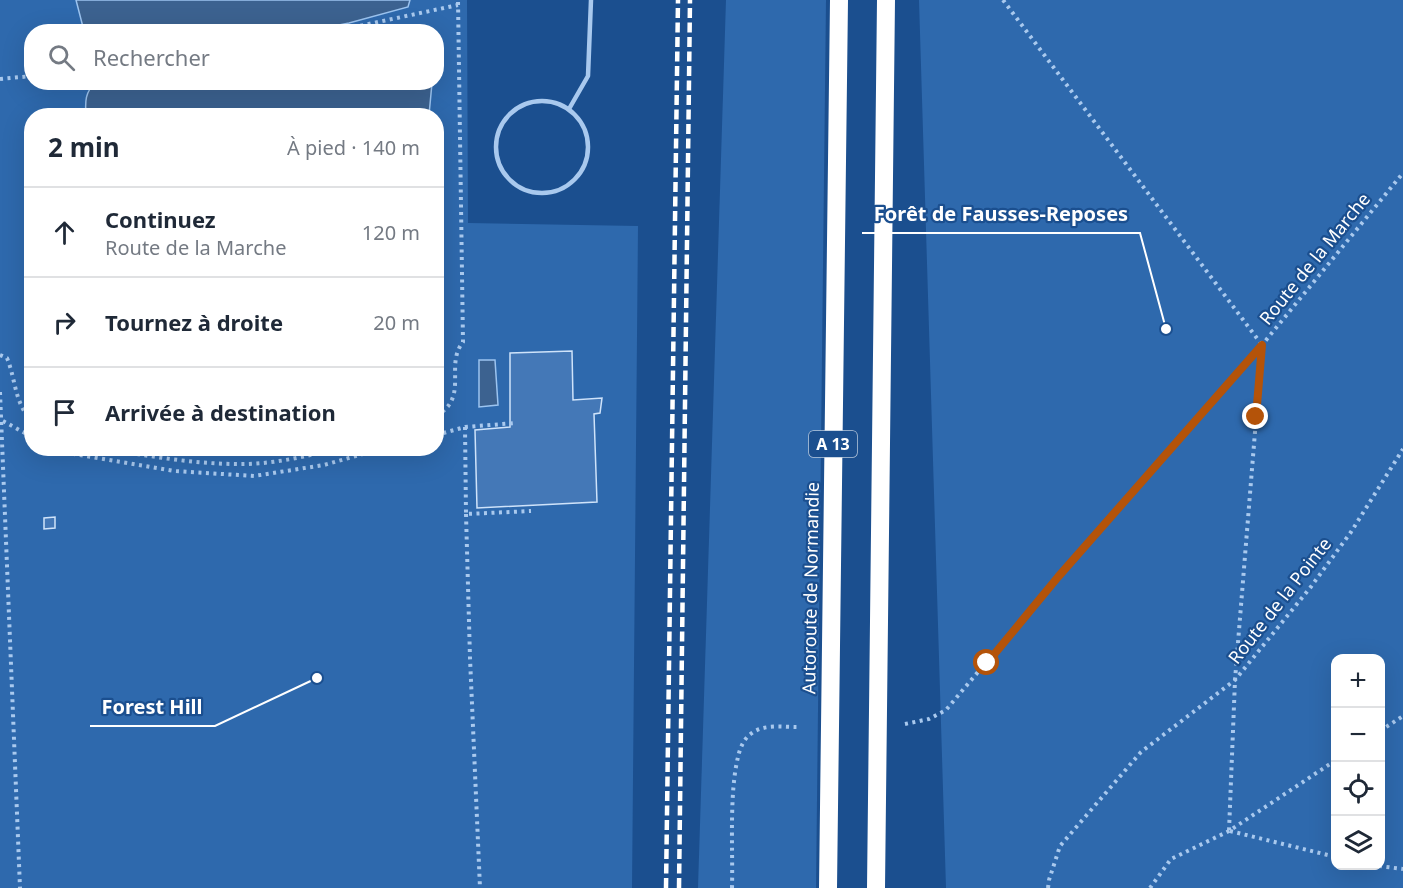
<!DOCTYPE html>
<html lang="fr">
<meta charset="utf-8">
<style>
body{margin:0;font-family:"Noto Sans",sans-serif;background:#f6f6f7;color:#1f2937}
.controls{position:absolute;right:18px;bottom:18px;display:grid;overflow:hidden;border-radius:12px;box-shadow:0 6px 24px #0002}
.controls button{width:54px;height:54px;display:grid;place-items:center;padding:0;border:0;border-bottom:2px solid #e0e1e3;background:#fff;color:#1f2937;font:30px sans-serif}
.stop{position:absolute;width:18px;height:18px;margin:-14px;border:4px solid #b45309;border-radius:50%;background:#fff}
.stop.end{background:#b45309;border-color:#fff;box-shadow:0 2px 6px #0008}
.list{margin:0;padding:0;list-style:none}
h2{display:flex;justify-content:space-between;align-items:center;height:78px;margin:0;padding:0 24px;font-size:26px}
h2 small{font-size:20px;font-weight:400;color:#747a83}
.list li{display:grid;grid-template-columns:39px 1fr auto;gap:18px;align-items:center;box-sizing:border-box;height:90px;padding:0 24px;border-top:2px solid #e0e1e3}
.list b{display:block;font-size:22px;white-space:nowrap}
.list p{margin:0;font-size:20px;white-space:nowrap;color:#747a83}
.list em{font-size:20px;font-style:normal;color:#747a83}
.icon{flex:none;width:33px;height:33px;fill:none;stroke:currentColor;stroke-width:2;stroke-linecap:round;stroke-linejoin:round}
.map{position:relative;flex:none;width:1403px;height:888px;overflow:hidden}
.search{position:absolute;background:#fff;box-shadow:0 6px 24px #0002;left:24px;top:24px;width:420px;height:66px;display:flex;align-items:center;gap:15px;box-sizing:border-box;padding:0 21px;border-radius:24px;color:#747a83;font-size:22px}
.panel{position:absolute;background:#fff;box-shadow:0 6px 24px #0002;left:24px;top:108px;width:420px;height:348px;border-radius:24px}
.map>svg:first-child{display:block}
.green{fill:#2e69ad;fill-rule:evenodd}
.water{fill:#3c6290;stroke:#9cc4f0;stroke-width:1.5}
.building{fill:#4478b7;stroke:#cfe3fa;stroke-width:1.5}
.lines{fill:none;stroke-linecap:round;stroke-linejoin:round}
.path{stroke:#a9c9ee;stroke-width:4;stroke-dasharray:3 4.5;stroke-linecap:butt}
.service{stroke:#a9c9ee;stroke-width:4.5}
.motorway{stroke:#fff;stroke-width:18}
.rail{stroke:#fff;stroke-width:4.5;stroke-dasharray:10 4.5;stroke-linecap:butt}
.route{stroke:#b45309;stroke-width:8}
.labels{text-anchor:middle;stroke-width:4.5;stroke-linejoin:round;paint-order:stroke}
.shield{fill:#1b4f8f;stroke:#bbcadd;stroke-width:1.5}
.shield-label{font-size:16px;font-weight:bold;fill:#fff}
.street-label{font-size:18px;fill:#fff;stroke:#1b4f8f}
.leader{fill:none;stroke:#fff;stroke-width:2}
.callout-dot{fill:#fff;stroke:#1b4f8f;stroke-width:2}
.callout-label{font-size:20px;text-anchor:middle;font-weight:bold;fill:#fff;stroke:#1b4f8f;stroke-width:4.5;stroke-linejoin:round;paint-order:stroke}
</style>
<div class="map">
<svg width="1403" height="888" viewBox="0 0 1403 888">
<rect width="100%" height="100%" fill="#1b4f8f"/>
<g class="green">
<path d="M0,0h467l1,223 170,3 -6,662h-632zM32,32h404v50h-404zM32,116h404v332h-404z"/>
<polygon points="726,0 826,0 816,888 698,888"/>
<path d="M919,0h484v888h-457zM1336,658h44v208h-44z"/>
</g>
<g class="water">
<polygon points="76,0 410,0 408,7 349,23 309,31 84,31"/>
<path d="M96,83v-1l336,1 -3,32h-343c-1,-13 -1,-24 10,-32z"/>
<polygon points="479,360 495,360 498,405 479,407"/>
</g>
<g class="building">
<polygon points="572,351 573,400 602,398 600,413 594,414 597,502 477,508 475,430 510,427 510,353"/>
<polygon points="55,517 55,528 44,529 44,518"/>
</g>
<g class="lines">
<g class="path">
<polyline points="1003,0 1262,345 1235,680 1229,831"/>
<polyline points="331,32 458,5"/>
<polyline points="0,79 32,76"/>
<path d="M0,355l7,3c9,22 7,44 25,64"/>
<polyline points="0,392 20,888"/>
<path d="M436,416c34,-19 8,-50 27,-74l-5,-342"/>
<polyline points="3,421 32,437"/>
<polyline points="465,427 466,514 531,511"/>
<polyline points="436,435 465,427 516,423"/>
<polyline points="51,448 56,451 174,471 254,476 324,465 384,448"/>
<path d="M100,448c49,8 98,17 147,16 31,-1 62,-8 92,-16"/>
<polyline points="466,514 470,658 480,888"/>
<polyline points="905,724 929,719 946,710 1058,577 1262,345 1403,173"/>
<polyline points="1380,731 1403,716"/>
<polyline points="1230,831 1336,857"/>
<polyline points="1379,866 1403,869"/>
<path d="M732,888c1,-39 -3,-94 6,-131 2,-9 6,-19 14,-24 12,-9 31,-6 45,-6"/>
<polyline points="1048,888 1049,880 1060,846 1141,752 1235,680 1310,588 1351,532 1403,449"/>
<polyline points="1150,888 1171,859 1229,831 1336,760"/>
</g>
<g class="service">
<circle cx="542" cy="147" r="46"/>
<polyline points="569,109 588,76 591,0"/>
</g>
<g class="motorway">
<polyline points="828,888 839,0"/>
<polyline points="876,888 886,0"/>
</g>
<g class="rail">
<polyline points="666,888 678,0"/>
<polyline points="679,888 690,0"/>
</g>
</g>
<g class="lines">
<polyline class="route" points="987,663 1058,577 1262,345 1256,417"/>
</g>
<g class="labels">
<rect class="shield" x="809" y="431" width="48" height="26" rx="4.5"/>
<g class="shield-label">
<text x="833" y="450">A 13</text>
</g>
<g class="street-label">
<text transform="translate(1315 259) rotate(-51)" y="6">Route de la Marche</text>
<text transform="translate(811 588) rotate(-89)" y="6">Autoroute de Normandie</text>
<text transform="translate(1280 601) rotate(-52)" y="6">Route de la Pointe</text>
</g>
</g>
<path class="leader" d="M1166 329L1140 233H862M317 678L215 726H90"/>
<g class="callout-dot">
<circle cx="1166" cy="329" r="6"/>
<circle cx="317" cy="678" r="6"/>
</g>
<g class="callout-label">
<text x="1001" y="221">Forêt de Fausses-Reposes</text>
<text x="152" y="714">Forest Hill</text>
</g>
</svg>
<div class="controls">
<button>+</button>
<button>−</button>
<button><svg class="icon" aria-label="locate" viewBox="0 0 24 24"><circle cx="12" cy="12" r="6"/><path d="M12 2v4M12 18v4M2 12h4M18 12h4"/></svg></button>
<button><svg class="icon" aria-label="layers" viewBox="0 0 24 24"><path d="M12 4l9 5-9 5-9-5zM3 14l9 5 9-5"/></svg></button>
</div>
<div class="stop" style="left:987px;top:663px"></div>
<div class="stop end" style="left:1256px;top:417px"></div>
<div class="search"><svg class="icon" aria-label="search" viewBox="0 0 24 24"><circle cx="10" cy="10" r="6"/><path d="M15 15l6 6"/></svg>Rechercher</div>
<section class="panel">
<h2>2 min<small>À pied · 140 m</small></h2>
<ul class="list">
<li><svg class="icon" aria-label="ahead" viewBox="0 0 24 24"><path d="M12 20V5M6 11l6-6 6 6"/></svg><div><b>Continuez</b><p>Route de la Marche</p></div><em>120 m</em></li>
<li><svg class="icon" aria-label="right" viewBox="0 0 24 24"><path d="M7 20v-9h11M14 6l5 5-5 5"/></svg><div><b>Tournez à droite</b></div><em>20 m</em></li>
<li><svg class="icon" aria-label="arrive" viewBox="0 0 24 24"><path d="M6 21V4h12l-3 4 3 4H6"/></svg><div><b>Arrivée à destination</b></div></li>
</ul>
</section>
</div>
